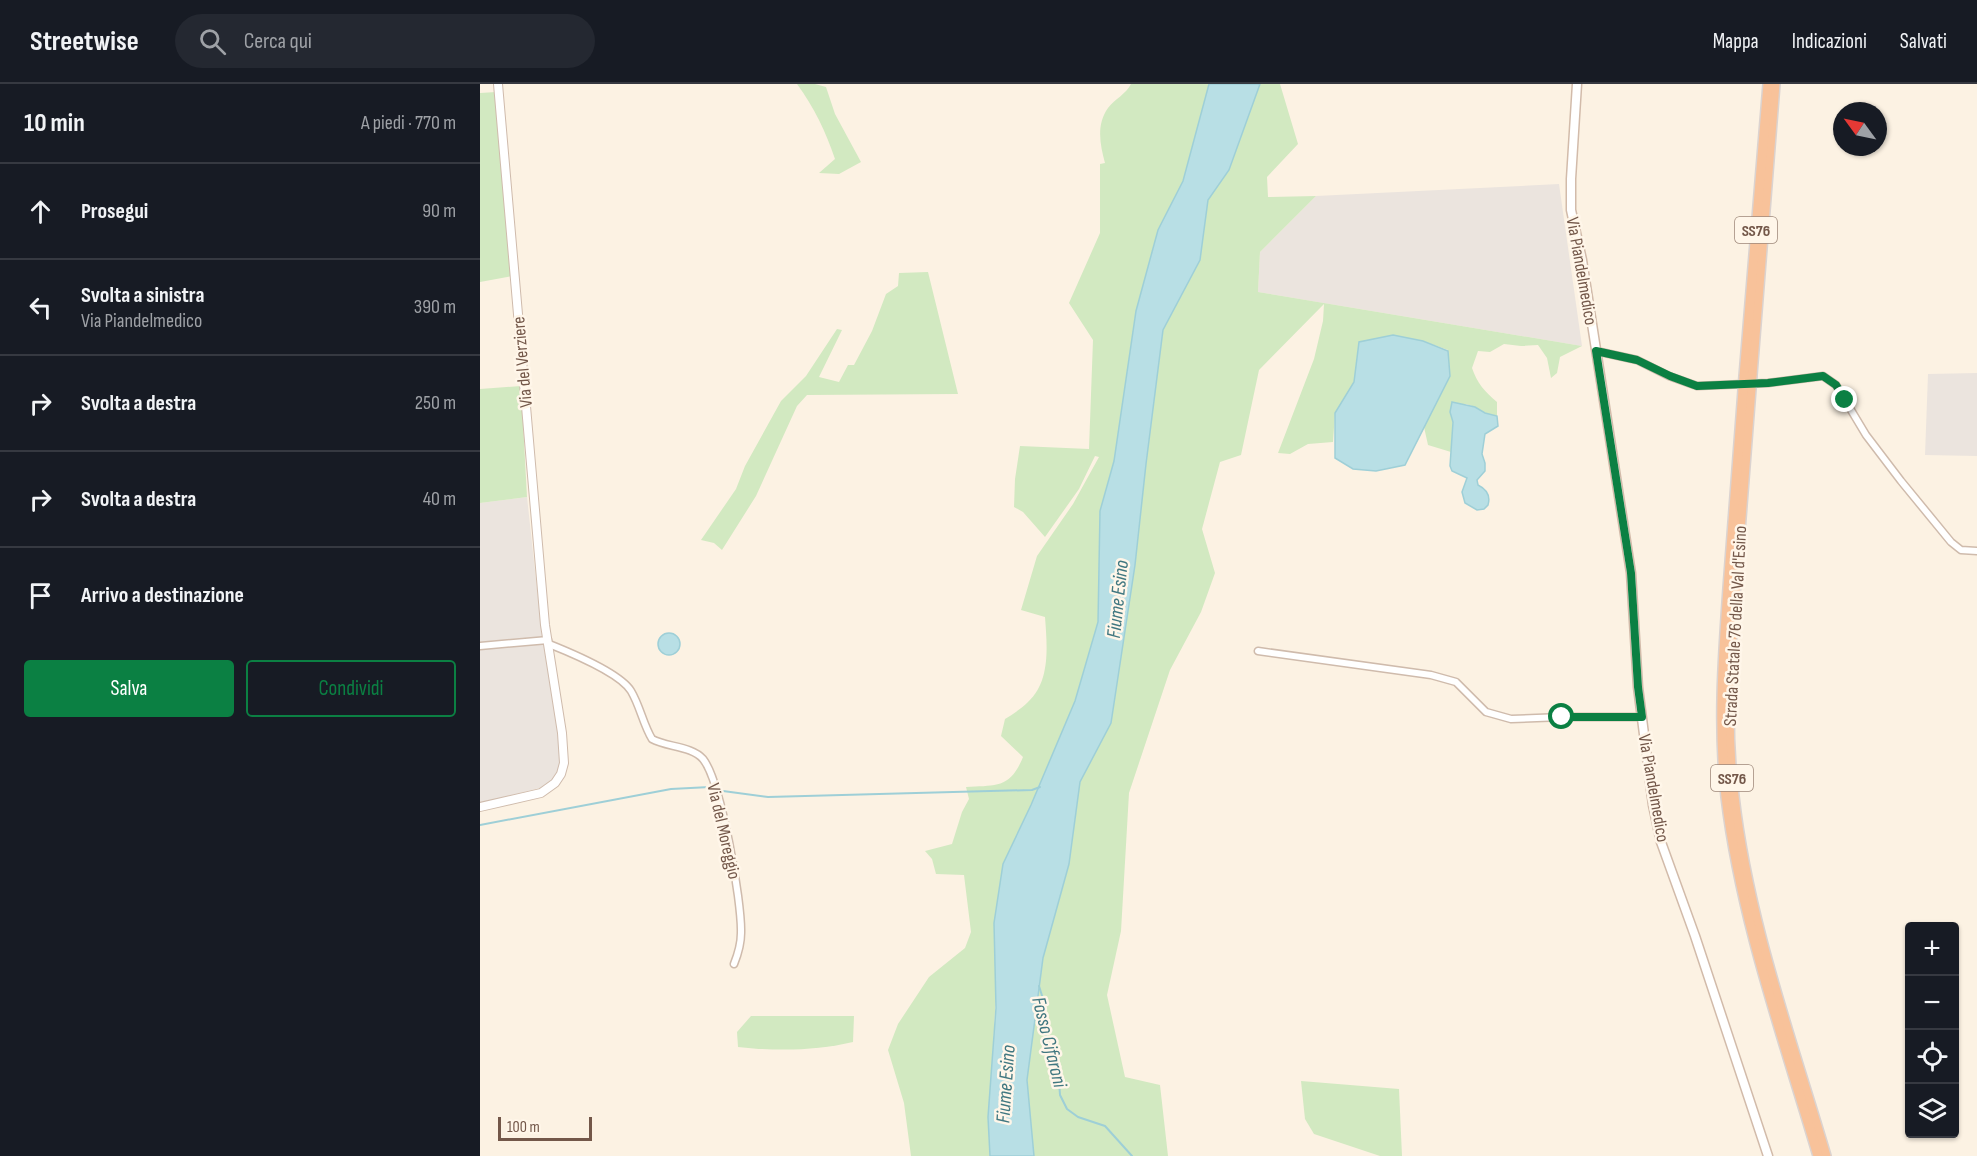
<!DOCTYPE html>
<html lang="it">
<meta charset="utf-8">
<style>
body{margin:0;font-family:"Sofia Sans Condensed",sans-serif;background:#242831;color:#f1f3f6}
.controls{position:absolute;right:18px;bottom:18px;display:grid;overflow:hidden;border-radius:6px;box-shadow:0 2px 4px #0004}
.controls button{width:54px;height:54px;display:grid;place-items:center;padding:0;border:0;border-bottom:2px solid #363941;background:#171b24;color:#f1f3f6;font:30px sans-serif}
.compass{position:absolute;left:1353px;top:18px;width:54px;height:54px;border-radius:50%;background:#171b24;box-shadow:0 2px 4px #0004;rotate:303deg}
.scale{position:absolute;left:18px;bottom:15px;width:94px;box-sizing:border-box;padding-left:6px;border:3px solid #735749;border-top:0;font-size:16px;line-height:21px;white-space:nowrap;color:#735749;-webkit-text-stroke:4px #fff6e9;paint-order:stroke}
.stop{position:absolute;width:18px;height:18px;margin:-14px;border:4px solid #0b8043;border-radius:50%;background:#fff}
.stop.end{background:#0b8043;border-color:#fff;box-shadow:0 2px 6px #0008}
.list{margin:0;padding:0;list-style:none}
h2{display:flex;justify-content:space-between;align-items:center;height:78px;margin:0;padding:0 24px;font-size:26px}
h2 small{font-size:20px;font-weight:400;color:#9ea1a6}
.list li{display:grid;grid-template-columns:39px 1fr auto;gap:18px;align-items:center;box-sizing:border-box;height:96px;padding:0 24px;border-top:2px solid #363941}
.list b{display:block;font-size:22px;white-space:nowrap}
.list p{margin:0;font-size:20px;white-space:nowrap;color:#9ea1a6}
.list em{font-size:20px;font-style:normal;color:#9ea1a6}
.actions{display:flex;gap:12px;padding:18px 24px}
.actions a{flex:1;padding:14px 0;border:2px solid #0b8043;border-radius:6px;text-align:center;font-size:21px;color:#0b8043}
.actions .main{background:#0b8043;color:#fff}
.icon{flex:none;width:33px;height:33px;fill:none;stroke:currentColor;stroke-width:2;stroke-linecap:round;stroke-linejoin:round}
.map{position:relative;flex:none;width:1497px;height:1072px;overflow:hidden}
header{display:flex;align-items:center;gap:36px;box-sizing:border-box;height:84px;padding:0 30px;background:#171b24;border-bottom:2px solid #363941}
header strong{font-size:28px}
nav{display:flex;gap:33px;margin-inline-start:auto;font-size:21px}
.search{width:420px;height:54px;background:#242831;display:flex;align-items:center;gap:15px;box-sizing:border-box;padding:0 21px;border-radius:33px;color:#9ea1a6;font-size:22px}
main{display:flex}
aside{flex:1;background:#171b24}
.map>svg:first-child{display:block}
.industrial{fill:#ebe4de}
.green{fill:#d2e9c1}
.water{fill:#b8dfe5;stroke:#9ecfd7;stroke-width:1.5}
.lines{fill:none;stroke-linecap:round;stroke-linejoin:round}
.stream{stroke:#9ecfd7;stroke-width:2}
.minor-casing{stroke:#cfbbac;stroke-width:9}
.tertiary-casing{stroke:#cfbbac;stroke-width:10}
.secondary-casing{stroke:#d2bbaa;stroke-width:11}
.trunk-casing{stroke:#dbd3d0;stroke-width:12}
.minor{stroke:#fff;stroke-width:6}
.tertiary{stroke:#fff;stroke-width:8}
.secondary{stroke:#fff;stroke-width:8}
.trunk{stroke:#f8c29a;stroke-width:9}
.trunk-bridge-casing{stroke:#dbd3d0;stroke-width:12;stroke-linecap:butt}
.trunk-bridge{stroke:#f8c29a;stroke-width:9}
.route{stroke:#0b8043;stroke-width:8}
.labels{text-anchor:middle;stroke-width:5;stroke-linejoin:round;paint-order:stroke}
.shield{fill:#fff6e9;stroke:#9d8779;stroke-width:1.5}
.shield-label{font-size:16px;font-weight:bold;fill:#735749}
.street-label{font-size:18px;fill:#735749;stroke:#fff6e9}
.water-label{font-size:20px;font-style:italic;fill:#407780;stroke:#fff6e9}
</style>
<header>
<strong>Streetwise</strong>
<div class="search"><svg class="icon" aria-label="search" viewBox="0 0 24 24"><circle cx="10" cy="10" r="6"/><path d="M15 15l6 6"/></svg>Cerca qui</div>
<nav><a>Mappa</a><a>Indicazioni</a><a>Salvati</a></nav>
</header>
<main>
<aside>
<h2>10 min<small>A piedi · 770 m</small></h2>
<ul class="list">
<li><svg class="icon" aria-label="ahead" viewBox="0 0 24 24"><path d="M12 20V5M6 11l6-6 6 6"/></svg><div><b>Prosegui</b></div><em>90 m</em></li>
<li><svg class="icon" aria-label="left" viewBox="0 0 24 24"><path d="M17 20v-9H6M10 6l-5 5 5 5"/></svg><div><b>Svolta a sinistra</b><p>Via Piandelmedico</p></div><em>390 m</em></li>
<li><svg class="icon" aria-label="right" viewBox="0 0 24 24"><path d="M7 20v-9h11M14 6l5 5-5 5"/></svg><div><b>Svolta a destra</b></div><em>250 m</em></li>
<li><svg class="icon" aria-label="right" viewBox="0 0 24 24"><path d="M7 20v-9h11M14 6l5 5-5 5"/></svg><div><b>Svolta a destra</b></div><em>40 m</em></li>
<li><svg class="icon" aria-label="arrive" viewBox="0 0 24 24"><path d="M6 21V4h12l-3 4 3 4H6"/></svg><div><b>Arrivo a destinazione</b></div></li>
</ul>
<div class="actions"><a class="main">Salva</a><a>Condividi</a></div>
</aside>
<div class="map">
<svg width="1497" height="1072" viewBox="0 0 1497 1072">
<rect width="100%" height="100%" fill="#fcf2e3"/>
<g class="industrial">
<polygon points="1079,100 1102,262 778,208 780,168 836,112"/>
<polygon points="1497,289 1497,372 1445,371 1448,290"/>
<polygon points="47,413 62,551 81,669 79,685 73,696 60,704 0,719 0,419"/>
</g>
<g class="green">
<path d="M317,0h18l11,3 9,27 26,48 -22,12 -20,-1 16,-14c-9,-27 -21,-52 -38,-75z"/>
<path d="M651,0h78l-26,97 -25,49 -22,81 -22,150 -14,50 -2,111 -23,79 -44,104 -28,59 -10,184 -5,69 2,39h-79l-7,-53 -16,-53 10,-26 31,-47 36,-29 6,-16 -7,-57 -28,-1 -4,-15 -7,-8 27,-7 10,-32 7,-13 -3,-12c30,-2 44,2 57,-30l-22,-21 4,-17c8,-5 16,-10 23,-17 23,-21 19,-57 17,-85l-24,-7 16,-54 36,-52 26,-47 -4,-1 -16,33 -34,48 -22,-25 -9,-5 1,-28 5,-33 69,3 4,-109 -24,-37 31,-70v-69l5,-1c-5,-19 -9,-38 3,-55 7,-9 18,-14 23,-24z"/>
<path d="M780,0h20l18,60 -31,33 1,20 48,-1 -56,56 -2,40 324,54 -22,11 -3,16 -6,5 -4,-20 -9,-13 -17,1 -17,-2 -14,8 -12,-1 -6,17c5,15 13,24 25,34v14l-12,-3 -10,-6 -9,-3 -15,5 2,12 -2,31 -23,-7 -4,-18 26,-51 -2,-26 -25,-9 -64,1 -5,40 -19,31 -2,29 -25,2 -18,10 -12,-1 36,-94 9,-38 1,-17 -65,66 -18,85 -21,7 -18,67 13,44 -14,39 -31,58 -41,123 -8,138 -14,64 18,82 35,8 8,71h-134l-7,-76 16,-122 26,-94 11,-82 31,-59 24,-158 11,-101 17,-134 37,-70 8,-60 21,-30z"/>
<polygon points="16,8 32,192 0,198 0,9"/>
<polygon points="448,188 478,310 327,311 317,322 276,412 242,466 234,459 221,456 256,405 265,382 301,317 326,292 357,245 362,246 339,293 359,298 368,281 374,281 392,247 406,210 418,202 419,189"/>
<polygon points="41,302 47,413 0,419 0,305"/>
<path d="M271,932h103l-1,26c-37,9 -78,9 -115,5l-1,-15z"/>
<polygon points="821,997 919,1005 922,1072 900,1072 834,1050 825,1035"/>
</g>
<g class="water">
<polygon points="729,0 780,0 749,86 728,116 720,176 683,246 666,380 655,481 631,639 600,698 589,780 563,874 547,996 554,1072 510,1072 508,1033 516,924 514,839 523,780 551,721 595,617 618,538 620,427 634,377 656,227 678,146 703,97"/>
<polygon points="913,251 943,257 968,267 970,292 925,381 896,387 873,385 855,374 855,329 874,298 879,258"/>
<path d="M972,318l23,5 10,6 12,3 1,10 -13,8 -3,20 3,9v8l-8,9 1,5c8,4 13,10 10,20l-4,4 -7,1 -12,-7 -3,-11 5,-14 -15,-7 -2,-5 3,-44 -3,-10z"/>
<circle cx="189" cy="560" r="11"/>
</g>
<g class="lines">
<g class="stream">
<polyline points="243,707 288,713 552,706 560,703"/>
<polyline points="0,741 191,705 230,703"/>
<polyline points="559,902 564,918 565,949 570,962 572,980 579,997 580,1011 587,1025 598,1033 625,1042 652,1072"/>
</g>
<defs>
<g id="minor">
<polyline points="1116,267 1157,276 1189,292 1217,302 1288,299 1343,292 1356,301 1386,351 1421,397 1471,458 1481,466 1497,467"/>
<path d="M69,560c20,8 71,29 82,47 9,15 12,33 21,48 14,8 40,7 51,20 18,22 39,143 38,174 0,11 -3,21 -7,31"/>
<polyline points="0,562 68,556"/>
<polyline points="778,567 951,591 976,598 1006,628 1031,635 1082,633 1162,633"/>
</g>
<polyline id="tertiary" points="0,723 61,709 75,699 81,690 84,679 82,649 65,541 18,0"/>
<polyline id="secondary" points="1097,0 1091,95 1091,126 1102,176 1151,489 1158,603 1173,721 1181,758 1215,852 1288,1072"/>
<g id="trunk">
<polyline points="1272,291 1295,0"/>
<polyline points="1264,292 1288,0"/>
<path d="M1271,305c-5,65 -10,129 -15,194 -6,71 -11,142 -2,213 14,124 57,241 92,360"/>
<path d="M1263,306c-5,66 -10,132 -15,198 -5,70 -10,139 -2,209 15,124 57,240 92,359"/>
</g>
</defs>
<use href="#minor" class="minor-casing"/>
<use href="#tertiary" class="tertiary-casing"/>
<use href="#secondary" class="secondary-casing"/>
<use href="#trunk" class="trunk-casing"/>
<use href="#minor" class="minor"/>
<use href="#tertiary" class="tertiary"/>
<use href="#secondary" class="secondary"/>
<use href="#trunk" class="trunk"/>
<defs>
<g id="trunk-bridge">
<polyline points="1271,305 1272,291"/>
<polyline points="1263,306 1264,292"/>
</g>
</defs>
<use href="#trunk-bridge" class="trunk-bridge-casing"/>
<use href="#trunk-bridge" class="trunk-bridge"/>
</g>
<g class="lines">
<polyline class="route" points="1082,633 1162,633 1158,603 1151,489 1116,267 1157,276 1190,292 1217,302 1288,299 1343,292 1356,301 1365,316"/>
</g>
<g class="labels">
<g class="shield">
<rect x="1255" y="133" width="42" height="26" rx="4.5"/>
<rect x="1231" y="681" width="42" height="26" rx="4.5"/>
</g>
<g class="shield-label">
<text x="1276" y="152">SS76</text>
<text x="1252" y="700">SS76</text>
</g>
<g class="street-label">
<text transform="translate(1102 187) rotate(80)" y="6">Via Piandelmedico</text>
<text transform="translate(42 278) rotate(-95)" y="6">Via del Verziere</text>
<text transform="translate(1255 542) rotate(-87)" y="6">Strada Statale 76 della Val d'Esino</text>
<text transform="translate(1174 704) rotate(80)" y="6">Via Piandelmedico</text>
<text transform="translate(244 747) rotate(77)" y="6">Via del Moreggio</text>
</g>
<g class="water-label">
<text transform="translate(637 515) rotate(-84)" y="7">Fiume Esino</text>
<text transform="translate(570 958) rotate(76)" y="7">Fosso Cifaroni</text>
<text transform="translate(525 1000) rotate(-86)" y="7">Fiume Esino</text>
</g>
</g>
</svg>
<div class="controls">
<button>+</button>
<button>−</button>
<button><svg class="icon" aria-label="locate" viewBox="0 0 24 24"><circle cx="12" cy="12" r="6"/><path d="M12 2v4M12 18v4M2 12h4M18 12h4"/></svg></button>
<button><svg class="icon" aria-label="layers" viewBox="0 0 24 24"><path d="M12 4l9 5-9 5-9-5zM3 14l9 5 9-5"/></svg></button>
</div>
<svg class="compass" viewBox="-18 -18 36 36"><path d="M0-13l5 13h-10z" fill="#e53935"/><path d="M0 13l5-13h-10z" fill="#9ea1a6"/></svg>
<div class="scale">100 m</div>
<div class="stop" style="left:1082px;top:633px"></div>
<div class="stop end" style="left:1365px;top:316px"></div>
</div>
</main>
